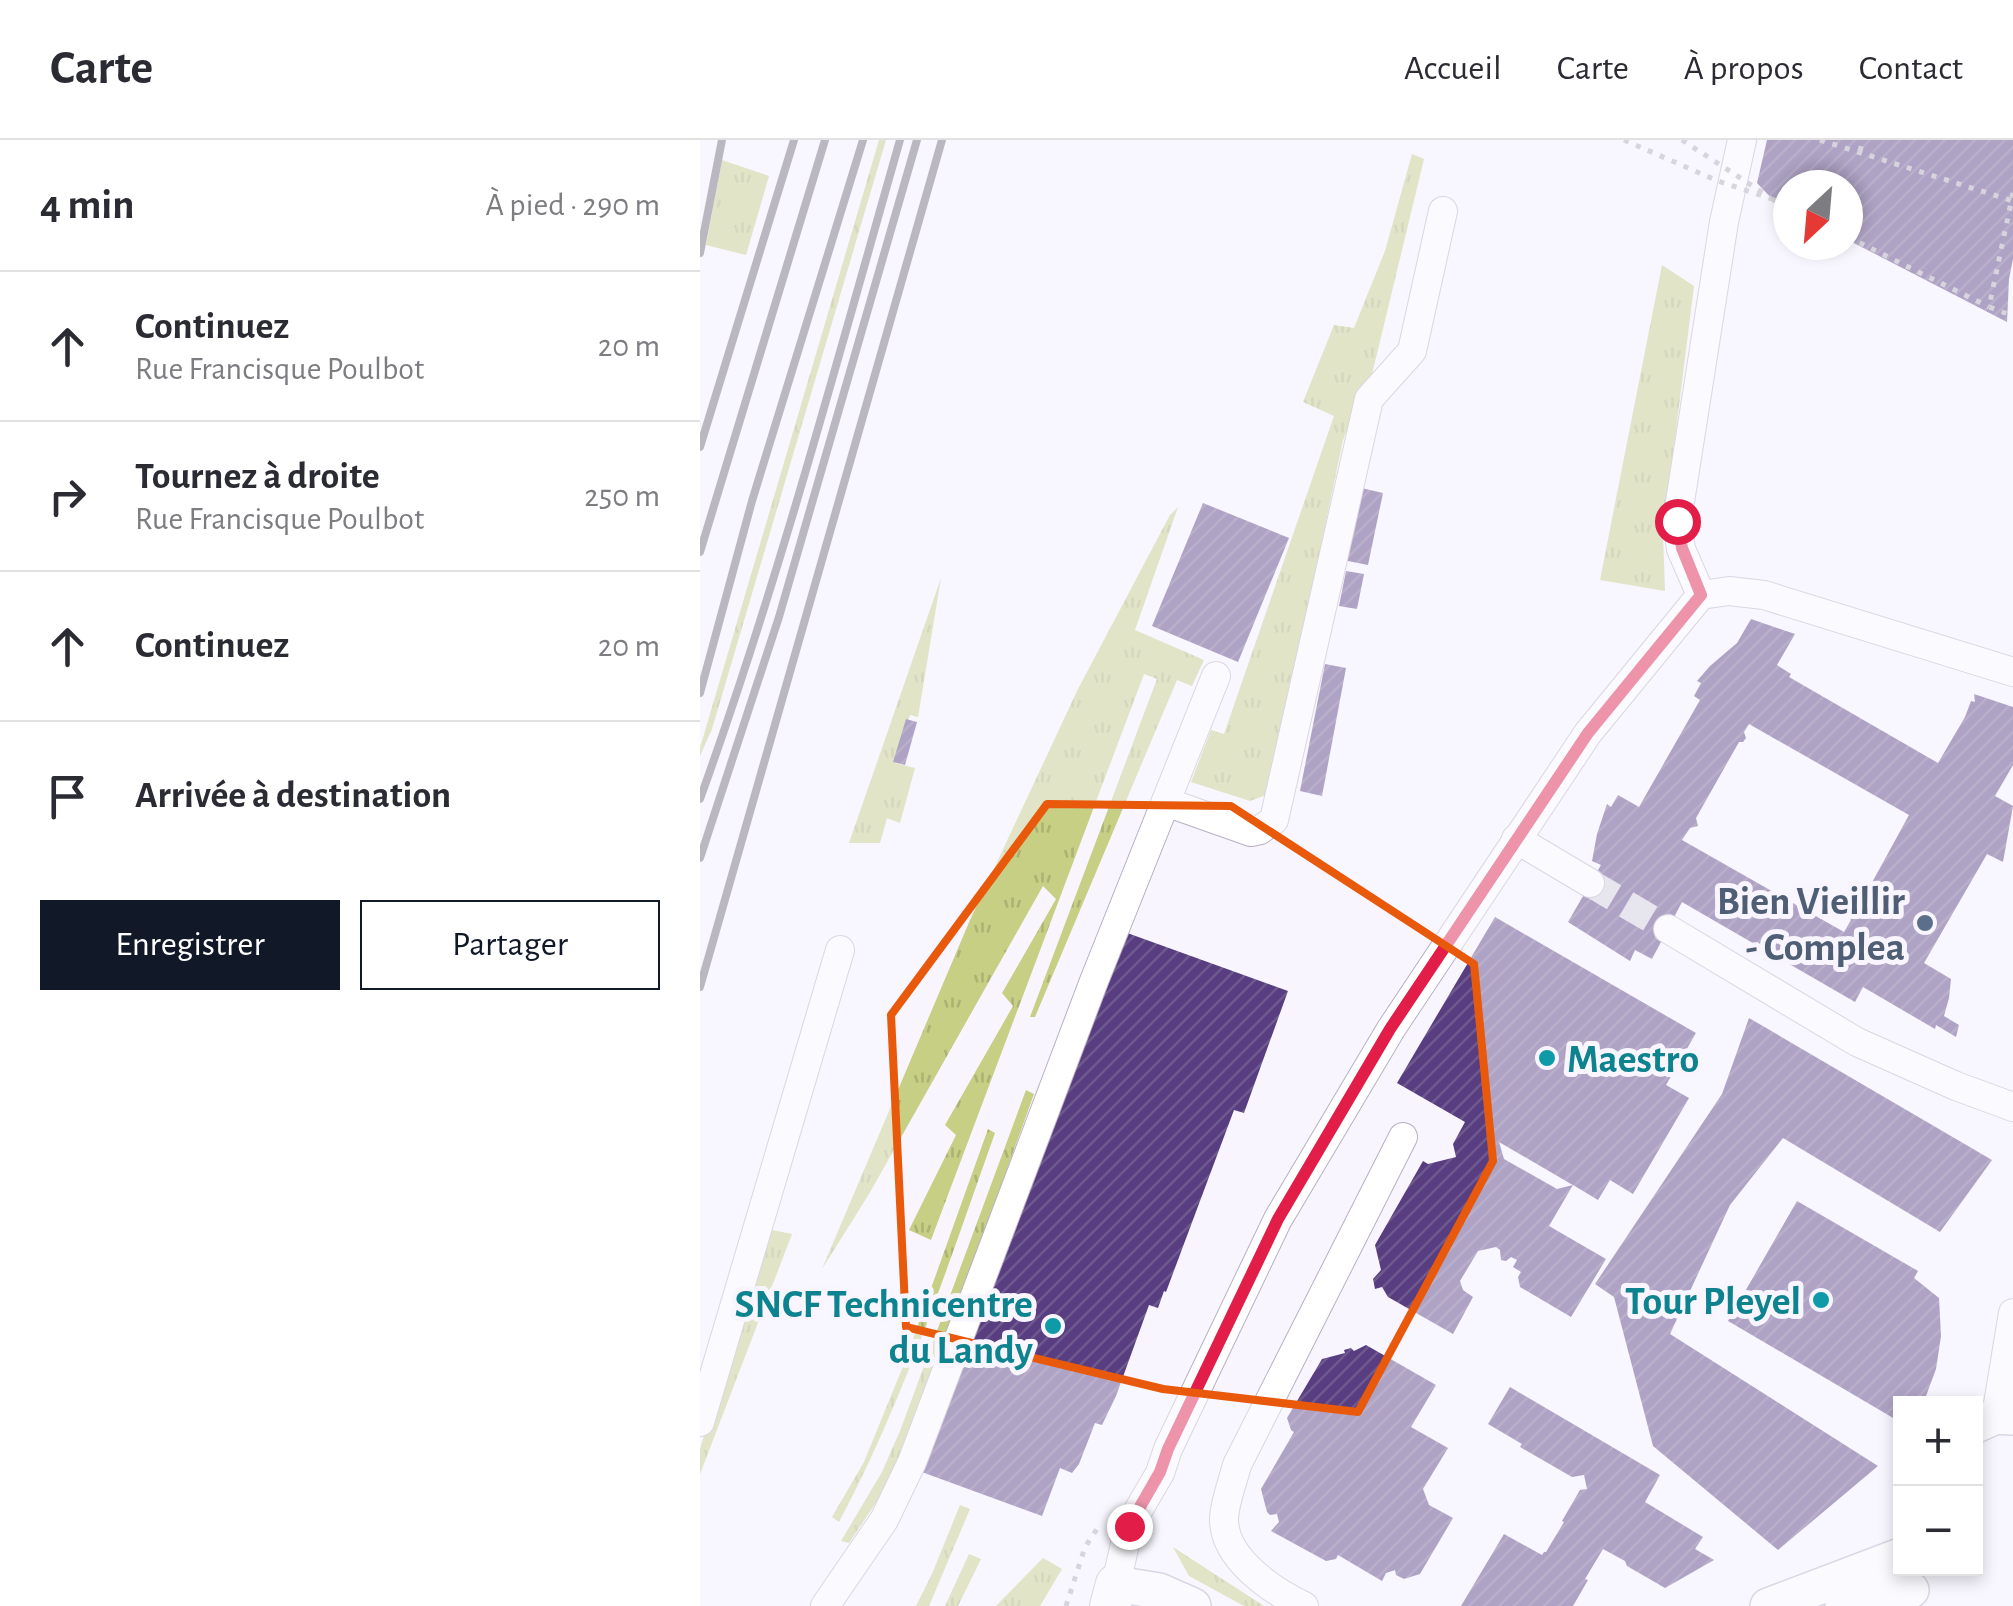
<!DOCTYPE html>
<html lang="fr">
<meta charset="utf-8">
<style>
body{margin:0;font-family:"Alegreya Sans",sans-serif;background:#f2f2f3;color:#2b2b33}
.controls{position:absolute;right:30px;bottom:30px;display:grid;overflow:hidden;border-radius:0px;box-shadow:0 5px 15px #0003}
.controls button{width:90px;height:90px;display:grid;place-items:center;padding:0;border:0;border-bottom:2px solid #e1e1e2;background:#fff;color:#2b2b33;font:50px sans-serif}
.compass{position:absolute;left:1073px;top:30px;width:90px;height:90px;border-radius:50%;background:#fff;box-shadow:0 5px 15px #0003;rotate:206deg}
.stop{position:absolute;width:30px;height:30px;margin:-22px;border:8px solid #e11d48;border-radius:50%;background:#fff}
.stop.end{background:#e11d48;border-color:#fff;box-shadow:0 2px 10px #0008}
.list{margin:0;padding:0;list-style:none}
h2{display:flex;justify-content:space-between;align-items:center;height:130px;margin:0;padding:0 40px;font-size:42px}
h2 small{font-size:32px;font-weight:400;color:#7c7c81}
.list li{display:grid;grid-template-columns:65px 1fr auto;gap:30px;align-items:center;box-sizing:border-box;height:150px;padding:0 40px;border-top:2px solid #e1e1e2}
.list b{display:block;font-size:38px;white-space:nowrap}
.list p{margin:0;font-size:32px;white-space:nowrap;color:#7c7c81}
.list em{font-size:32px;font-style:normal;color:#7c7c81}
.actions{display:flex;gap:20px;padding:30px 40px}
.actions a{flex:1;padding:22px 0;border:2px solid #111827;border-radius:0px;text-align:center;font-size:35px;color:#111827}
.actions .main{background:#111827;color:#fff}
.icon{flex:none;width:55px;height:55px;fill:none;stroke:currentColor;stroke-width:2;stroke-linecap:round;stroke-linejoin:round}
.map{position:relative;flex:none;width:1313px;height:1466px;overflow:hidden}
header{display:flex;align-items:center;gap:60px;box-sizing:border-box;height:140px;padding:0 50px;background:#fff;border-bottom:2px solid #e1e1e2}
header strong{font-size:48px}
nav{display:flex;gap:55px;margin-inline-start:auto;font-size:35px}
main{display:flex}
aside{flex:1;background:#fff}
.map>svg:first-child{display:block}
.grass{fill:url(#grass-tufts)}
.building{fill:url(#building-hatch);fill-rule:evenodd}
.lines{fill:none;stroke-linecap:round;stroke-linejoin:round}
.minor-tunnel{stroke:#d3d0d9;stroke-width:28;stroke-dasharray:28 14;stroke-linecap:butt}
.minor-casing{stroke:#b7b0c6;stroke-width:30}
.major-casing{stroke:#b7b0c6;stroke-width:38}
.highway-casing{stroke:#b7b0c6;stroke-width:42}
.path{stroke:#aeabb4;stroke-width:5;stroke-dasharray:5 8;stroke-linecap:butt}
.minor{stroke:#fff;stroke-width:28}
.major{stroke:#fff;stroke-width:35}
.highway{stroke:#fff;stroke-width:40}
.rail{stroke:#6f6c75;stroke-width:8}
.path-bridge{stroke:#aeabb4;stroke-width:5;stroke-dasharray:5 8;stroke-linecap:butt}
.route{stroke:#e11d48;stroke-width:12}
.marked{fill:none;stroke:#e8590c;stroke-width:8;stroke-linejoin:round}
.service-dot{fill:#5c6f8a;stroke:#f8f5fe;stroke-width:4}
.culture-dot{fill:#0f9aa8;stroke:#f8f5fe;stroke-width:4}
.labels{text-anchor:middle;stroke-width:10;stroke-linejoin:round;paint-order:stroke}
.service-label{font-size:40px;font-weight:bold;fill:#4e5e75;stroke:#f8f5fe;text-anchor:end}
.culture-label{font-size:40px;font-weight:bold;fill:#0d838f;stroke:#f8f5fe;text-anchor:end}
</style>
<header>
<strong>Carte</strong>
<nav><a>Accueil</a><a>Carte</a><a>À propos</a><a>Contact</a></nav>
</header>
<main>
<aside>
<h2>4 min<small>À pied · 290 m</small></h2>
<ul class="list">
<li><svg class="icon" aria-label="ahead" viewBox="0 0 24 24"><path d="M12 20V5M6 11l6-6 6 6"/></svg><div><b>Continuez</b><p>Rue Francisque Poulbot</p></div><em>20 m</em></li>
<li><svg class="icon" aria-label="right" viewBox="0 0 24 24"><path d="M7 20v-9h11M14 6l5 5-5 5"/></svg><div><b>Tournez à droite</b><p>Rue Francisque Poulbot</p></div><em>250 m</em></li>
<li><svg class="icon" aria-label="ahead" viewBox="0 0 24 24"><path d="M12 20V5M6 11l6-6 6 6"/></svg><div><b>Continuez</b></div><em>20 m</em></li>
<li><svg class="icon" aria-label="arrive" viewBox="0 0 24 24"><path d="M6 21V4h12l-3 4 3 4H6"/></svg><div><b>Arrivée à destination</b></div></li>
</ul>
<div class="actions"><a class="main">Enregistrer</a><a>Partager</a></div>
</aside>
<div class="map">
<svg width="1313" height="1466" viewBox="0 0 1313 1466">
<defs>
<pattern id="grass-tufts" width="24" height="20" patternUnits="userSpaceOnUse" patternTransform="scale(2.5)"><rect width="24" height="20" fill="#c6cf84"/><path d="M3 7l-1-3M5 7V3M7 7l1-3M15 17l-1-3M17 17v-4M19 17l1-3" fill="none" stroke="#abb273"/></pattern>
<pattern id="building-hatch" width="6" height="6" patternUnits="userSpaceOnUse" patternTransform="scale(2.5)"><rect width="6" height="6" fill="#583e80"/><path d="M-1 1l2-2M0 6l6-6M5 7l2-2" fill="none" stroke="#6e598e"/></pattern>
</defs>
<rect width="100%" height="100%" fill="#f8f5fe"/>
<g class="grass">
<polygon points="179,0 186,0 12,589 0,616 0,608"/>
<polygon points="712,14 724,19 666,259 656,267 643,300 569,654 550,661 491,642 511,590 524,594 634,276 603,262 634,185 654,188 685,111"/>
<polygon points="22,20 69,36 46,115 6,105"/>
<polygon points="962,125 994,146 963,394 965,451 900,440"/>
<polygon points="478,367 435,490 504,520 492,546 477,540 335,877 330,877 457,539 444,534 231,1100 209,1090 256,995 245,985 313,866 302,853 356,759 343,746 169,1054 122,1129 270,780 378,549 470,375"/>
<polygon points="241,438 218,577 210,575 195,623 215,628 200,683 187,678 180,703 149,703"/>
<polygon points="326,950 334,954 213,1291 197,1331 149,1403 141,1401 182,1332 200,1291"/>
<path d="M288,989l7,4c-47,132 -90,265 -156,389l-7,-5 32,-55 40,-98z"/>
<polygon points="67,1089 92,1094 0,1334 0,1309"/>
<polygon points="260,1365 270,1369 229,1466 216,1466 232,1434"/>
<polygon points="473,1407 564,1466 544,1466 489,1436"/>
<polygon points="269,1414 281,1419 258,1466 245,1466"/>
<polygon points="343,1418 362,1429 340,1466 296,1466"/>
</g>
<g class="building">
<polygon points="1067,0 1313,0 1313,119 1309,139 1307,182 1148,100 1148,45 1088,45 1088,69 1076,63 1057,43"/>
<polygon points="657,347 683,353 668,425 643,420"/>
<polygon points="503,363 589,398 538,522 452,486"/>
<polygon points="646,431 664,434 657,469 639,466"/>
<path d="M1051,479l44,15 -18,31 14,9 -2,3 149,86 27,-46 6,-16 4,1 -1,-8 39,13v58l-18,31 18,10 -10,56 -16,-8 -63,109 27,16 -2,19 -5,18 15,9 -3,12 -20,-12 -1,4 -72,-42 -8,15 -173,-100 -30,57 -17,-9 -5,11 -62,-39 33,-57 -9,-4 5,-27 10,-30 4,3 7,-12 21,12 61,-107 -6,-4 7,-13 -4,-2 13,-15 27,-23zM1049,584l160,91 -52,95 -8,1 -1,4 3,5 -7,12 -162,-92 8,-12 8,-2 -2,-8 43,-76h4l3,-4 -2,-6z"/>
<polygon points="625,524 646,528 622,656 600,651"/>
<polygon points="206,579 217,582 205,625 193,622"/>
<path d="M795,777l201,116 -30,52 23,13 -56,96 -23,-14 -12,20 -25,-15 -24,41 57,33 -35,58 -51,-30 -2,-10 3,-5 -8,-5 4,-7 -6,-3 -5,4 -5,-1 -1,-10 -4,-3 -18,4 -18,30 3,9 10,7 -20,37 -65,-37 -6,-10 -7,2 -2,-10 8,-9 -6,-25 48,-84 5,3 28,-7 -3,-13 12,-22 -68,-39zM799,1002l72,42 2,1 -16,4 -53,-30z"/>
<polygon points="419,790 588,851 544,973 534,970 466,1152 464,1151 458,1168 449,1165 416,1256 402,1285 395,1283 379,1324 372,1333 360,1328 342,1376 219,1331"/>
<polygon points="1049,878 1292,1020 1240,1092 1083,998 1030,1065 970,1194 1178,1326 1078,1410 953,1306 914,1157 895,1144 1022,954"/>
<polygon points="1097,1061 1218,1131 1214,1138 1239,1158 1241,1196 1236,1229 1223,1264 1200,1264 1200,1282 1028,1181"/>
<polygon points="666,1205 736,1245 711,1287 748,1308 723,1349 729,1365 753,1378 720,1434 704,1439 696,1435 695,1430 686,1433 682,1441 638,1415 636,1419 626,1421 571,1391 579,1382 577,1374 570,1375 567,1372 561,1349 594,1292 591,1290 587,1278 622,1219 645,1213 644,1210 651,1208 654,1211"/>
<polygon points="810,1247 960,1335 945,1362 1003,1397 995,1409 1014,1420 965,1448 927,1426 925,1421 903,1409 885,1439 888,1440 873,1466 761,1466 804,1394 842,1415 844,1412 846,1412 864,1382 862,1381 880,1350 887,1349 884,1335 872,1337 820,1307 822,1304 788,1284"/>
</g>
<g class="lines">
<polyline class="minor-tunnel" points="890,743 968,789"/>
<defs>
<g id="minor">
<polyline points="1001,455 981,409 977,381 1024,82 1042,0"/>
<polyline points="466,662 551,692 560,690 574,680 669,259 712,211 743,71"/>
<polyline points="816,699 890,743"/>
<polyline points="968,789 1157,902 1256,946 1313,967"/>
<polyline points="1296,1276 1313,1173"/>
<polyline points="0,1282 140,810"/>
<polyline points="416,1444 429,1386 460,1333 468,1309 578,1079 691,889 888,593 1001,455 1029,451 1064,455 1313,532"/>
<polyline points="125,1466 184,1380 212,1322 394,841 516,536"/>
<path d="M604,1466c-33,-16 -81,-48 -80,-88 1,-17 9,-37 13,-53l166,-328"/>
</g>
<g id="major">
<polyline points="1276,1285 1296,1276 1313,1277"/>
<polyline points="416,1444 459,1451 493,1466"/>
<polyline points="1068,1466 1200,1416"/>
<polyline points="1143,1466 1186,1453 1211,1450"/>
</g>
<polyline id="highway" points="410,1466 416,1444"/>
</defs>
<use href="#minor" class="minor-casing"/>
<use href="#major" class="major-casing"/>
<use href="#highway" class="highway-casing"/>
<g class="path">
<polyline points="1120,0 1313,61"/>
<polyline points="1160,11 1163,0"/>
<polyline points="1313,53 1289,167 1313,176"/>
<polyline points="1072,59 1088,67"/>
<polyline points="1148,97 1289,167"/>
<polyline points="366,1466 385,1407 399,1386"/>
</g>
<use href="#minor" class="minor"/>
<use href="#major" class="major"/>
<use href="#highway" class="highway"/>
<g class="rail">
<polyline points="0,113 22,0"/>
<polyline points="0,307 94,0"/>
<polyline points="0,412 125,0"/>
<polyline points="0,553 52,361 163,0"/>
<path d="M0,659c78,-216 137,-438 200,-659"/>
<polyline points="0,718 79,477 217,0"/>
<polyline points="0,847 242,0"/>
</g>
<g class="path-bridge">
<polyline points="924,0 1018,41 1072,59"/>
<polyline points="982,0 1068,56"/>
</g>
</g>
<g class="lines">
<polyline class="route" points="429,1386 460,1332 468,1309 578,1079 690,889 888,593 1001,455 982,408 977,381"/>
</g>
<path d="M0 0H1313V1466H0ZM347,664l184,2 243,158 19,197 -135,251 -195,-23 -257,-62 -15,-312z" fill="#f8f5fe" fill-opacity=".55" fill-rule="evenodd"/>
<path class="marked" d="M347,664l184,2 243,158 19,197 -135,251 -195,-23 -257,-62 -15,-312z"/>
<circle class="service-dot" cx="1225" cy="783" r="10"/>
<g class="culture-dot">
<circle cx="847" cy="918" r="10"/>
<circle cx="1121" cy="1160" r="10"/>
<circle cx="353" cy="1186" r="10"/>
</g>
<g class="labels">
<g class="service-label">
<text x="1205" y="774">Bien Vieillir<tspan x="1205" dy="46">- Complea</tspan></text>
</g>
<g class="culture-label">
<text x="867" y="932" text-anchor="start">Maestro</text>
<text x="1101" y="1174">Tour Pleyel</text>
<text x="333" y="1177">SNCF Technicentre<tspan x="333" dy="46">du Landy</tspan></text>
</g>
</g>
</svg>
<div class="controls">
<button>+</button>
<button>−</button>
</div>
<svg class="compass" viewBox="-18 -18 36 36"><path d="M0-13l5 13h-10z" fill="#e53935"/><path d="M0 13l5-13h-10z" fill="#7c7c81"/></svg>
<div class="stop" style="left:977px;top:381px"></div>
<div class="stop end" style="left:429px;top:1386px"></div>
</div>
</main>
